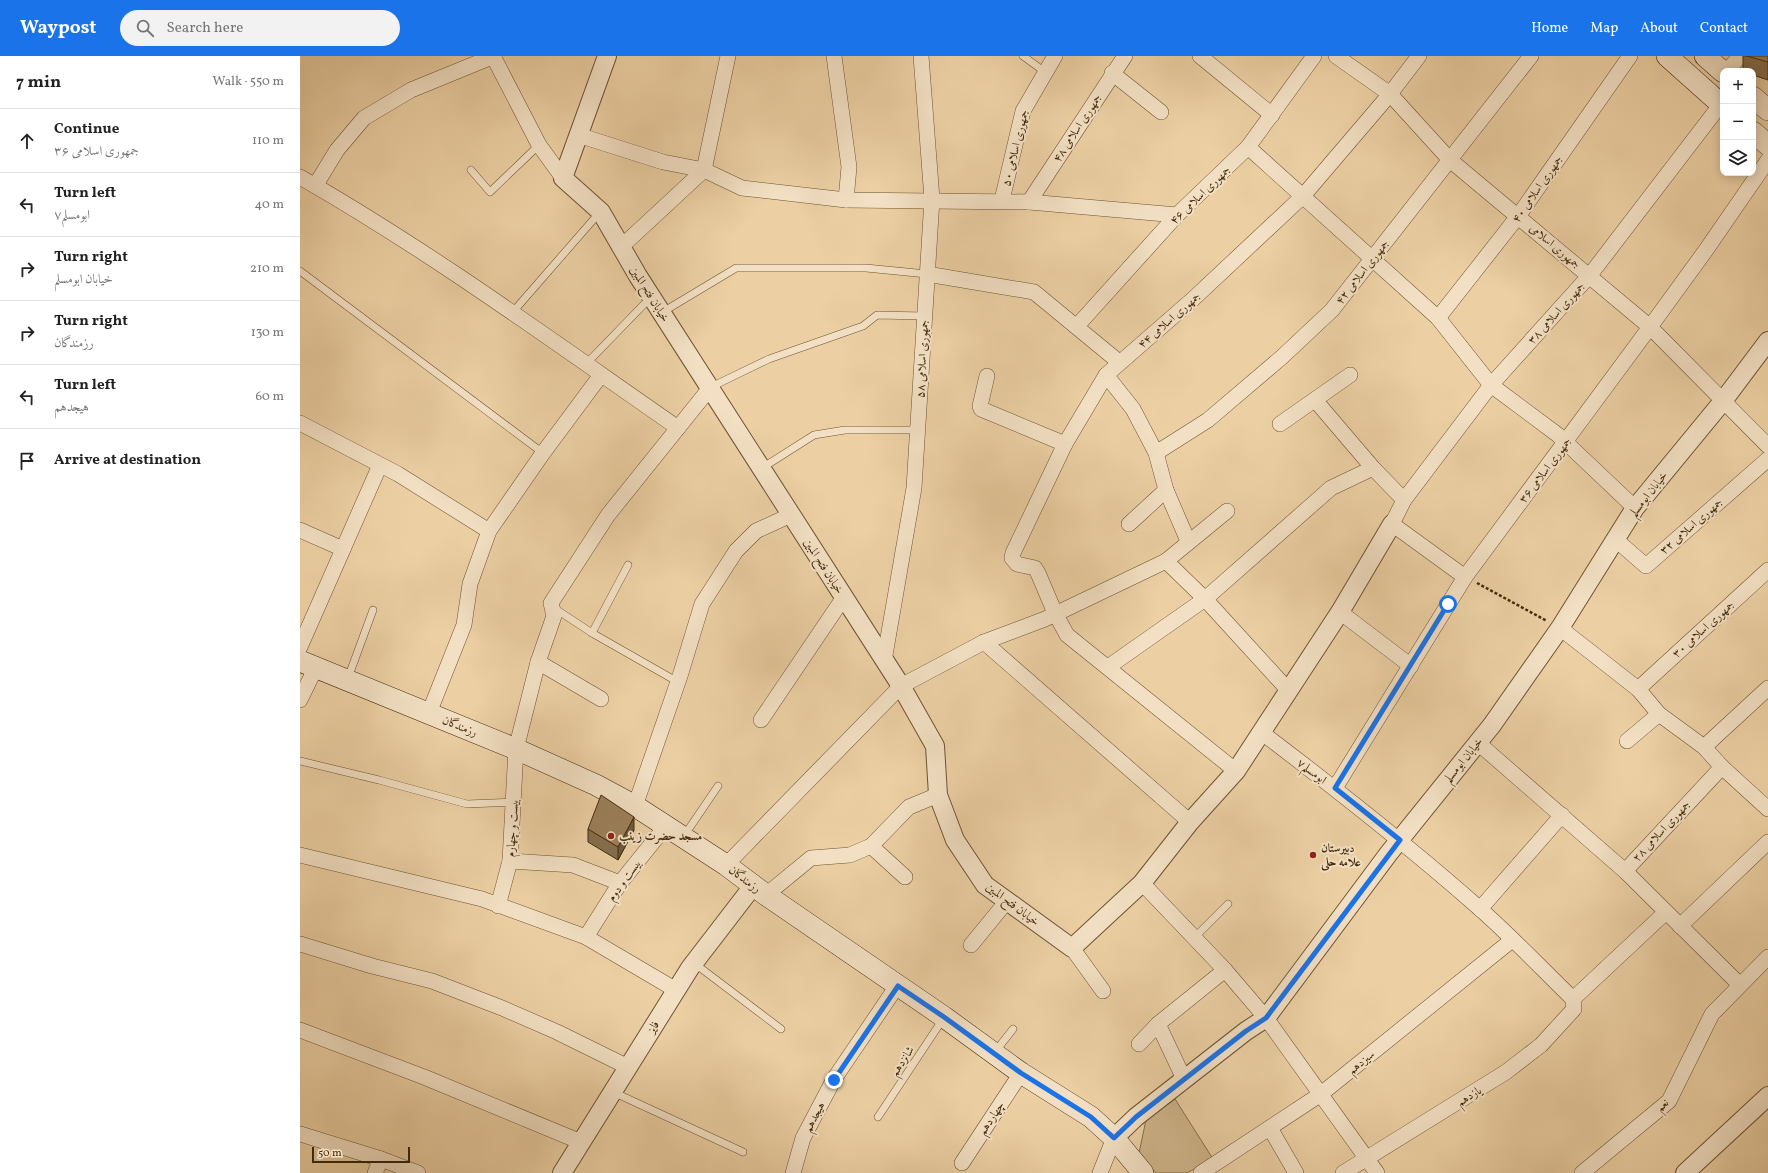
<!DOCTYPE html>
<meta charset="utf-8">
<style>
body{margin:0;font-family:Vollkorn,Amiri,serif;background:#f2f2f2;color:#222}
.controls{position:absolute;right:12px;top:12px;display:grid;overflow:hidden;border-radius:8px;box-shadow:0 2px 10px #0003}
.controls button{width:36px;height:36px;display:grid;place-items:center;padding:0;border:0;border-bottom:1px solid #e0e0e0;background:#fff;color:#222;font:20px sans-serif}
.scale{position:absolute;left:12px;bottom:10px;width:98px;box-sizing:border-box;padding-left:4px;border:2px solid #432a0a;border-top:0;font-size:11px;line-height:14px;white-space:nowrap;color:#432a0a;-webkit-text-stroke:3px #f3e0c4;paint-order:stroke}
.stop{position:absolute;width:12px;height:12px;margin:-9px;border:3px solid #1a73e8;border-radius:50%;background:#fff}
.stop.end{background:#1a73e8;border-color:#fff;box-shadow:0 1px 4px #0008}
.list{margin:0;padding:0;list-style:none}
h2{display:flex;justify-content:space-between;align-items:center;height:52px;margin:0;padding:0 16px;font-size:17px}
h2 small{font-size:13px;font-weight:400;color:#767676}
.list li{display:grid;grid-template-columns:26px 1fr auto;gap:12px;align-items:center;box-sizing:border-box;height:64px;padding:0 16px;border-top:1px solid #e0e0e0}
.list b{display:block;font-size:15px;white-space:nowrap}
.list p{margin:0;font-size:13px;white-space:nowrap;color:#767676}
.list em{font-size:13px;font-style:normal;color:#767676}
.icon{flex:none;width:22px;height:22px;fill:none;stroke:currentColor;stroke-width:2;stroke-linecap:round;stroke-linejoin:round}
.map{position:relative;flex:none;width:1468px;height:1117px;overflow:hidden}
header{display:flex;align-items:center;gap:24px;box-sizing:border-box;height:56px;padding:0 20px;background:#1a73e8;color:#fff}
header strong{font-size:19px}
nav{display:flex;gap:22px;margin-inline-start:auto;font-size:14px}
.search{width:280px;height:36px;background:#f2f2f2;display:flex;align-items:center;gap:10px;box-sizing:border-box;padding:0 14px;border-radius:22px;color:#767676;font-size:15px}
main{display:flex}
aside{flex:1;background:#fff}
.map>svg:first-child{display:block}
.green{fill:#cfb48a;stroke:#896f4a}
.lines{fill:none;stroke-linecap:round;stroke-linejoin:round}
.service-casing{stroke:#6d5430;stroke-width:8}
.minor-casing{stroke:#6d5430;stroke-width:16}
.tertiary-casing{stroke:#6d5430;stroke-width:20}
.secondary-casing{stroke:#432a0a;stroke-width:22}
.path{stroke:#432a0a;stroke-width:2.5;stroke-dasharray:3 2;stroke-linecap:butt}
.service{stroke:#f3e0c4;stroke-width:7}
.minor{stroke:#f3e0c4;stroke-width:15}
.tertiary{stroke:#f3e0c4;stroke-width:18}
.secondary{stroke:#f3e0c4;stroke-width:21}
.wall{fill:#856e4d;stroke:#432a0a}
.shaded-wall{fill:#6c5a3f;stroke:#432a0a}
.building{fill:#9b805a;stroke:#432a0a}
.route{stroke:#1a73e8;stroke-width:5}
.poi-dot{fill:#8f2418;stroke:#f3e0c4;stroke-width:1.5}
.labels{text-anchor:middle;stroke-width:4;stroke-linejoin:round;paint-order:stroke}
.street-label{font-size:12px;fill:#432a0a;stroke:#f3e0c4}
.poi-label{font-size:12px;font-weight:bold;fill:#432a0a;stroke:#f3e0c4;text-anchor:start}
</style>
<header>
<strong>Waypost</strong>
<div class="search"><svg class="icon" aria-label="search" viewBox="0 0 24 24"><circle cx="10" cy="10" r="6"/><path d="M15 15l6 6"/></svg>Search here</div>
<nav><a>Home</a><a>Map</a><a>About</a><a>Contact</a></nav>
</header>
<main>
<aside>
<h2>7 min<small>Walk · 550 m</small></h2>
<ul class="list">
<li><svg class="icon" aria-label="ahead" viewBox="0 0 24 24"><path d="M12 20V5M6 11l6-6 6 6"/></svg><div><b>Continue</b><p>جمهوری اسلامی ۳۶</p></div><em>110 m</em></li>
<li><svg class="icon" aria-label="left" viewBox="0 0 24 24"><path d="M17 20v-9H6M10 6l-5 5 5 5"/></svg><div><b>Turn left</b><p>ابومسلم۷</p></div><em>40 m</em></li>
<li><svg class="icon" aria-label="right" viewBox="0 0 24 24"><path d="M7 20v-9h11M14 6l5 5-5 5"/></svg><div><b>Turn right</b><p>خیابان ابومسلم</p></div><em>210 m</em></li>
<li><svg class="icon" aria-label="right" viewBox="0 0 24 24"><path d="M7 20v-9h11M14 6l5 5-5 5"/></svg><div><b>Turn right</b><p>رزمندگان</p></div><em>130 m</em></li>
<li><svg class="icon" aria-label="left" viewBox="0 0 24 24"><path d="M17 20v-9H6M10 6l-5 5 5 5"/></svg><div><b>Turn left</b><p>هیجدهم</p></div><em>60 m</em></li>
<li><svg class="icon" aria-label="arrive" viewBox="0 0 24 24"><path d="M6 21V4h12l-3 4 3 4H6"/></svg><div><b>Arrive at destination</b></div></li>
</ul>
</aside>
<div class="map">
<svg width="1468" height="1117" viewBox="0 0 1468 1117">
<rect width="100%" height="100%" fill="#ecd0a4"/>
<filter id="stains"><feTurbulence type="fractalNoise" baseFrequency=".005" numOctaves="4"/><feColorMatrix values="0 0 0 0 .2 0 0 0 0 .09 0 0 0 0 .02 0 0 0 .5 -.17"/></filter>
<radialGradient id="worn" r=".72"><stop offset=".6" stop-color="#630" stop-opacity="0"/><stop offset="1" stop-color="#630" stop-opacity=".3"/></radialGradient>
<polygon class="green" points="875,1043 913,1103 887,1117 856,1117 839,1097 846,1064"/>
<g class="lines">
<defs>
<g id="service">
<polyline points="723,0 745,16"/>
<polyline points="171,114 190,136 239,89"/>
<polyline points="0,215 243,397"/>
<polyline points="212,257 300,156"/>
<polyline points="361,257 436,212 566,212 627,218"/>
<polyline points="286,308 351,241"/>
<polyline points="411,331 469,303 563,270 577,259 624,260"/>
<polyline points="462,412 514,379 545,374 618,374"/>
<polyline points="254,552 292,577 378,626"/>
<polyline points="292,577 328,509"/>
<polyline points="48,622 73,554"/>
<polyline points="0,705 79,724 167,748 214,746"/>
<polyline points="384,780 418,730"/>
<polyline points="894,882 928,848"/>
<polyline points="394,907 481,973"/>
<polyline points="695,996 713,973"/>
<polyline points="313,1036 443,1096"/>
<polyline points="578,1061 643,963"/>
</g>
<g id="minor">
<polyline points="193,0 239,89 263,122"/>
<polyline points="534,0 549,111 546,144"/>
<polyline points="900,0 972,59"/>
<polyline points="1036,0 1090,38 1150,104 1350,271 1468,390"/>
<polyline points="1427,15 1440,0"/>
<polyline points="812,17 861,56"/>
<polyline points="278,79 363,106 404,114 442,132 546,144 729,146 877,159"/>
<polyline points="948,91 1138,262 1191,329 1258,379 1335,452"/>
<path d="M0,121c131,75 254,165 378,251"/>
<polyline points="15,130 37,94 64,62 111,34 194,0"/>
<polyline points="702,144 723,55 755,0"/>
<polyline points="729,146 825,0"/>
<polyline points="321,191 404,114 428,0"/>
<polyline points="627,218 734,236 819,306"/>
<polyline points="1138,262 1219,159 1330,0"/>
<polyline points="777,270 877,159 948,91 1014,0"/>
<polyline points="806,319 833,353 856,397 866,434 888,485"/>
<polyline points="687,320 680,350 681,353 765,388"/>
<polyline points="1015,344 1073,412 1104,444"/>
<polyline points="0,367 98,418 189,475"/>
<polyline points="980,368 1050,319"/>
<polyline points="856,397 908,364 982,301 1032,254 1231,0"/>
<polyline points="829,468 866,434"/>
<polyline points="0,474 43,493"/>
<polyline points="1315,483 1346,510 1468,403"/>
<polyline points="866,505 905,543 989,635"/>
<polyline points="1165,521 1092,468 1104,444 1191,329 1290,219 1421,48"/>
<polyline points="1040,556 1111,610"/>
<polyline points="1260,572 1338,633 1359,658 1404,691"/>
<polyline points="684,586 890,766"/>
<polyline points="0,591 80,409"/>
<polyline points="584,605 614,432 632,143 621,0"/>
<polyline points="238,606 301,643"/>
<polyline points="808,611 905,543 1031,432 1073,412"/>
<polyline points="1338,633 1468,514"/>
<polyline points="0,644 16,611"/>
<polyline points="129,657 164,569 170,528 189,475 243,397 301,319"/>
<polyline points="461,664 544,541"/>
<path d="M961,676c75,57 148,114 218,176 33,29 63,61 94,91l93,-87"/>
<polyline points="1327,685 1359,658"/>
<polyline points="1177,686 1325,815 1422,711 1404,691 1468,632"/>
<polyline points="1422,711 1468,753"/>
<polyline points="936,715 767,579 755,557 738,517 735,512 717,508 712,502 713,497 765,388 806,319 892,244 1003,140 1090,38 1119,0"/>
<polyline points="1035,732 1165,521 1350,271 1406,194 1468,104"/>
<polyline points="335,750 380,620 402,548 436,495 456,475 491,459"/>
<polyline points="571,790 605,821"/>
<polyline points="0,799 182,843 286,881 376,934"/>
<polyline points="210,805 273,809 320,827"/>
<polyline points="426,809 601,630 684,586 745,563 866,505 927,455"/>
<polyline points="1325,815 1440,929"/>
<polyline points="842,827 925,914 966,962 1077,1117"/>
<polyline points="466,839 511,802 550,799 571,790 609,751 638,739"/>
<polyline points="198,850 210,805 216,693 238,606 254,560 251,547 308,459 410,332"/>
<polyline points="1180,853 1262,759"/>
<polyline points="1380,870 1468,786"/>
<polyline points="286,881 320,827 366,770"/>
<polyline points="0,888 72,910 132,925 202,952 257,976 328,1011"/>
<polyline points="671,889 707,845"/>
<polyline points="772,892 803,935"/>
<polyline points="858,968 884,1023"/>
<polyline points="0,974 124,1021 281,1086"/>
<polyline points="839,988 858,968 925,914"/>
<polyline points="970,1072 996,1117"/>
<polyline points="0,1078 81,1103 118,1117"/>
<polyline points="662,1107 721,1017"/>
<polyline points="75,1117 81,1103"/>
<polyline points="493,1117 503,1082 534,1023 597,930"/>
<polyline points="800,1117 814,1082"/>
<polyline points="901,1117 1021,1038 1212,884"/>
<polyline points="1043,1117 1206,1016 1241,989 1274,953 1273,943"/>
<polyline points="1282,1117 1369,1045 1412,958 1468,901"/>
</g>
<g id="tertiary">
<polyline points="307,0 263,122 301,156 338,220 601,630 635,690 638,739 655,784 685,829 772,892 842,827 890,766 936,715 1040,556 1092,468"/>
<polyline points="814,1082 836,1061 946,975 966,962 1089,797 1192,669 1260,572 1335,452 1423,345 1468,285"/>
<polyline points="262,1117 390,912 453,830"/>
<polyline points="1385,1117 1468,1040"/>
</g>
<g id="secondary">
<polyline points="1367,0 1423,50"/>
<polyline points="1405,0 1423,16"/>
<polyline points="1453,41 1468,54"/>
<polyline points="1453,76 1468,89"/>
<polyline points="0,605 216,693 296,729 335,750 426,809 466,839 644,961 721,1017 791,1061 814,1082 843,1117"/>
</g>
</defs>
<use href="#service" class="service-casing"/>
<use href="#minor" class="minor-casing"/>
<use href="#tertiary" class="tertiary-casing"/>
<use href="#secondary" class="secondary-casing"/>
<polyline class="path" points="1177,527 1247,565"/>
<use href="#service" class="service"/>
<use href="#minor" class="minor"/>
<use href="#tertiary" class="tertiary"/>
<use href="#secondary" class="secondary"/>
</g>
<g class="wall">
<polygon points="1443,0 1468,0 1468,24 1453,19 1453,15 1443,15"/>
<polygon points="288,773 334,774 318,804 288,786"/>
</g>
<polygon class="shaded-wall" points="334,761 334,774 318,804 318,791"/>
<g class="building">
<polygon points="1447,0 1468,0 1468,6"/>
<polygon points="301,739 334,761 318,791 288,773"/>
</g>
<g class="lines">
<polyline class="route" points="534,1024 598,930 644,961 721,1017 791,1061 814,1082 836,1061 946,975 966,962 1100,784 1035,732 1148,548"/>
</g>
<g class="poi-dot">
<circle cx="311" cy="780" r="4"/>
<circle cx="1013" cy="799" r="4"/>
</g>
<g class="labels">
<g class="street-label">
<text transform="translate(777 72) rotate(-57)" y="4">جمهوری اسلامی ۴۸</text>
<text transform="translate(715 92) rotate(-76)" y="4">جمهوری اسلامی ۵۰</text>
<text transform="translate(1237 133) rotate(-55)" y="4">جمهوری اسلامی ۴۰</text>
<text transform="translate(900 139) rotate(-44)" y="4">جمهوری اسلامی ۴۶</text>
<text transform="translate(1255 190) rotate(40)" y="4">جمهوری اسلامی</text>
<text transform="translate(1062 216) rotate(-52)" y="4">جمهوری اسلامی ۴۲</text>
<text transform="translate(350 238) rotate(58)" y="4">خیابان فتح المبین</text>
<text transform="translate(1256 257) rotate(-48)" y="4">جمهوری اسلامی ۳۸</text>
<text transform="translate(869 264) rotate(-41)" y="4">جمهوری اسلامی ۴۴</text>
<text transform="translate(622 303) rotate(-87)" y="4">جمهوری اسلامی ۵۸</text>
<text transform="translate(1245 414) rotate(-53)" y="4">جمهوری اسلامی ۳۶</text>
<text transform="translate(1348 438) rotate(-52)" y="4">خیابان ابومسلم</text>
<text transform="translate(1391 470) rotate(-41)" y="4">جمهوری اسلامی ۳۲</text>
<text transform="translate(524 510) rotate(57)" y="4">خیابان فتح المبین</text>
<text transform="translate(1403 573) rotate(-42)" y="4">جمهوری اسلامی ۳۰</text>
<text transform="translate(160 670) rotate(22)" y="4">رزمندگان</text>
<text transform="translate(1163 704) rotate(-51)" y="4">خیابان ابومسلم</text>
<text transform="translate(1012 715) rotate(37)" y="4">ابومسلم۷</text>
<text transform="translate(212 772) rotate(-86)" y="4">بیست و چهارم</text>
<text transform="translate(1361 775) rotate(-47)" y="4">جمهوری اسلامی ۲۸</text>
<text transform="translate(445 823) rotate(37)" y="4">رزمندگان</text>
<text transform="translate(324 824) rotate(-54)" y="4">بیست و دوم</text>
<text transform="translate(713 848) rotate(37)" y="4">خیابان فتح المبین</text>
<text transform="translate(353 971) rotate(-58)" y="4">فایز</text>
<text transform="translate(602 1005) rotate(-57)" y="4">شانزدهم</text>
<text transform="translate(1061 1006) rotate(-39)" y="4">سیزدهم</text>
<text transform="translate(1169 1040) rotate(-32)" y="4">یازدهم</text>
<text transform="translate(1362 1049) rotate(-44)" y="4">نعم</text>
<text transform="translate(514 1061) rotate(-63)" y="4">هیجدهم</text>
<text transform="translate(691 1062) rotate(-56)" y="4">چهاردهم</text>
</g>
<g class="poi-label">
<text x="319" y="784">مسجد حضرت زینب</text>
<text x="1021" y="796">دبیرستان<tspan x="1021" dy="14">علامه حلی</tspan></text>
</g>
</g>
<rect width="100%" height="100%" filter="url(#stains)"/>
<rect width="100%" height="100%" fill="url(#worn)"/>
</svg>
<div class="controls">
<button>+</button>
<button>−</button>
<button><svg class="icon" aria-label="layers" viewBox="0 0 24 24"><path d="M12 4l9 5-9 5-9-5zM3 14l9 5 9-5"/></svg></button>
</div>
<div class="scale">50 m</div>
<div class="stop" style="left:1148px;top:548px"></div>
<div class="stop end" style="left:534px;top:1024px"></div>
</div>
</main>
